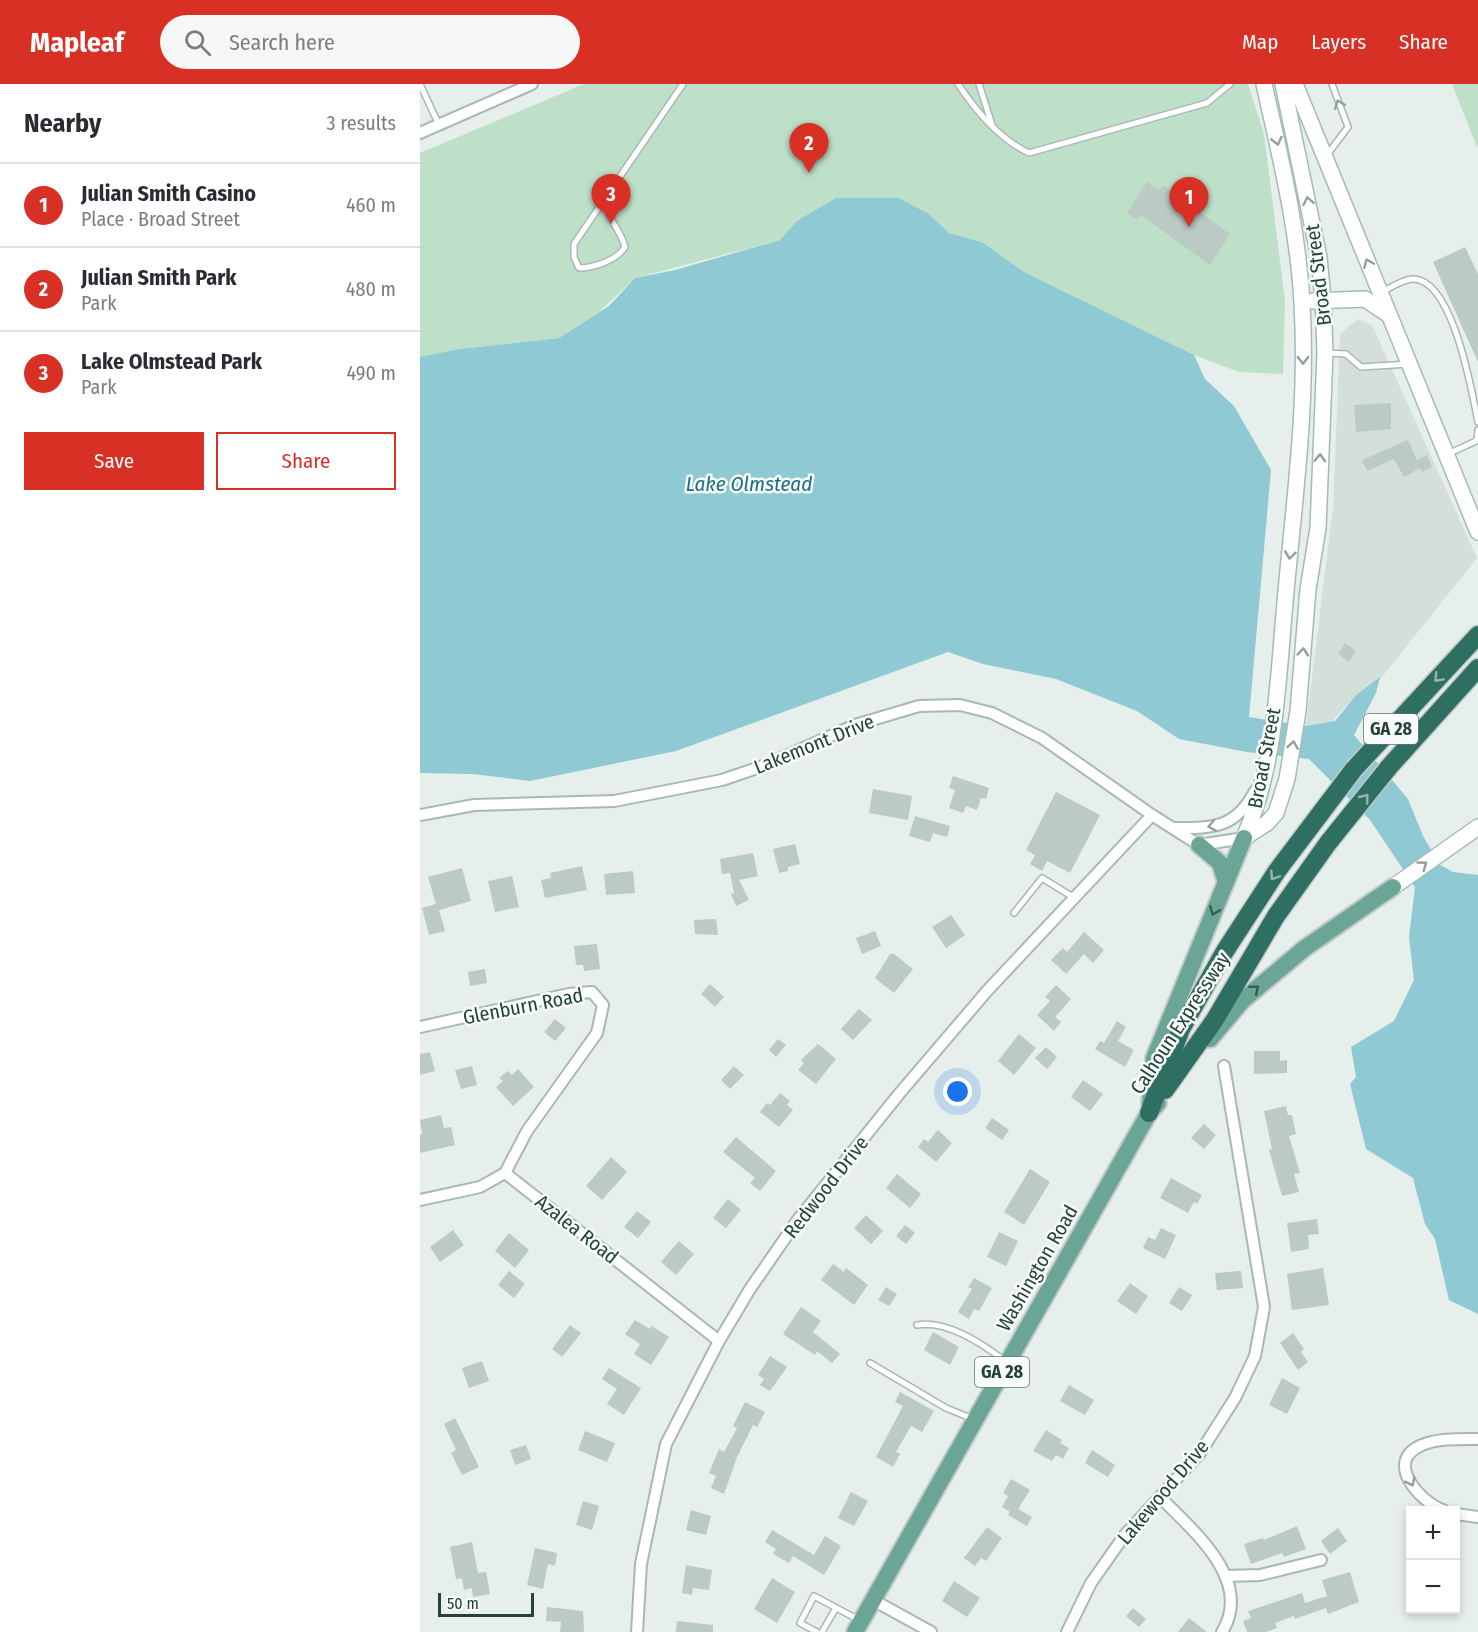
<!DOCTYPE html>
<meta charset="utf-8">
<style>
body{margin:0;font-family:"Fira Sans Condensed",sans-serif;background:#f7f7f7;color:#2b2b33}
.controls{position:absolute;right:18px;bottom:18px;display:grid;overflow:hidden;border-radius:0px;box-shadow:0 3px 9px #0003}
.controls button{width:54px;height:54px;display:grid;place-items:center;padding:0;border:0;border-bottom:2px solid #e1e1e2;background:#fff;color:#2b2b33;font:30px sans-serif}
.scale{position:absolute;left:18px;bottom:15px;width:96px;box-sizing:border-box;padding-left:6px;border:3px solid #24423a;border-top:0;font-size:16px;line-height:21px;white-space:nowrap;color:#24423a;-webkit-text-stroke:4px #f7fbf9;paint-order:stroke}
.you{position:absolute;left:538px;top:1008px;width:21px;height:21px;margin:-15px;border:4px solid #fff;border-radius:50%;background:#1a73e8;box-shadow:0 0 0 9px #1a73e833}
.badge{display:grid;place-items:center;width:39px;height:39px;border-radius:50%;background:#d93025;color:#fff;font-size:20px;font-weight:700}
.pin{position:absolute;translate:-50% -50px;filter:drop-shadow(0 2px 3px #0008)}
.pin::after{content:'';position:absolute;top:32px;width:21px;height:18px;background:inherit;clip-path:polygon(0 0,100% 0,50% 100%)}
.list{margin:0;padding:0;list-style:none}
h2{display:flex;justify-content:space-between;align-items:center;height:78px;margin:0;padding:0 24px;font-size:26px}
h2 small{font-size:20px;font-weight:400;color:#7c7c81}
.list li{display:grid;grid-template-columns:39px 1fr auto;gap:18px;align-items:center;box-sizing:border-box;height:84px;padding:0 24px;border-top:2px solid #e1e1e2}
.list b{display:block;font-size:22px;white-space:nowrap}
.list p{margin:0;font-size:20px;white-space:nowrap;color:#7c7c81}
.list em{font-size:20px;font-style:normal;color:#7c7c81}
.actions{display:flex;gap:12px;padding:18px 24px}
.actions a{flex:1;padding:14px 0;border:2px solid #d93025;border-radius:0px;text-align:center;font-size:21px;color:#d93025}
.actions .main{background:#d93025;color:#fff}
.icon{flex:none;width:33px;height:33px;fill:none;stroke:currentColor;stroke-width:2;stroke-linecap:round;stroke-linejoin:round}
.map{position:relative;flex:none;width:1058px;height:1548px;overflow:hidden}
header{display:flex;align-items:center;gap:36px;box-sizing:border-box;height:84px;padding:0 30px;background:#d93025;color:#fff}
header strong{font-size:28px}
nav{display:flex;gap:33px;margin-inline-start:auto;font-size:21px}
.search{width:420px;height:54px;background:#f7f7f7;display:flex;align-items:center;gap:15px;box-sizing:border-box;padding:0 21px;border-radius:33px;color:#7c7c81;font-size:22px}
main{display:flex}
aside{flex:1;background:#fff}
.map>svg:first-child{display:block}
.built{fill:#d4dfda}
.green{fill:#bfe0c8}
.water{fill:#8ec9d4}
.building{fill:#bbcac4}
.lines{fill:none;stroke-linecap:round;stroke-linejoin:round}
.service-casing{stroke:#a8b8b2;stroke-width:8}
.minor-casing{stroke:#a8b8b2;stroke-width:14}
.secondary-casing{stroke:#a4bbb3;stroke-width:18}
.primary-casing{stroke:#c2cac8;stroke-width:20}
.motorway-casing{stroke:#c2cac8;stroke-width:21}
.service{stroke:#fff;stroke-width:5}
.minor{stroke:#fff;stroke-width:10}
.secondary{stroke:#fff;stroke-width:15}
.primary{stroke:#6aa596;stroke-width:16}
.motorway{stroke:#2f6f62;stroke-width:18}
.oneway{stroke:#92a09c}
.oneway2{stroke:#93b5ae}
.oneway3{stroke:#365b51}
.labels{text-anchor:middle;stroke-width:5;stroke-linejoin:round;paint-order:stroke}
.shield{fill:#f7fbf9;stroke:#637a73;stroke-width:1.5}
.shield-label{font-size:18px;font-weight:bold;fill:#24423a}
.street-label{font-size:20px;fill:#24423a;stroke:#f7fbf9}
.water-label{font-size:21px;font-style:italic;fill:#1c6f80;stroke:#f7fbf9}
</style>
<header>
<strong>Mapleaf</strong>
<div class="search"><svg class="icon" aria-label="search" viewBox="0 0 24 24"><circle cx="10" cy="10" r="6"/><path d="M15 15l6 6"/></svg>Search here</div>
<nav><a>Map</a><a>Layers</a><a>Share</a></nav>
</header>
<main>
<aside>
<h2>Nearby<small>3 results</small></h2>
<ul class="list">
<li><span class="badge">1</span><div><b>Julian Smith Casino</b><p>Place · Broad Street</p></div><em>460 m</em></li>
<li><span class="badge">2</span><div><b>Julian Smith Park</b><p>Park</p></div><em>480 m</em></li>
<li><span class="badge">3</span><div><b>Lake Olmstead Park</b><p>Park</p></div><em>490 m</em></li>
</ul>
<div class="actions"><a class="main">Save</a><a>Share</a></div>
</aside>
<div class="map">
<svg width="1058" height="1548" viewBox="0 0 1058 1548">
<rect width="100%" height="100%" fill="#e6efeb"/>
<polygon class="built" points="938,235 952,241 1057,474 958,598 936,611 911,638 886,642 913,424 920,250"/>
<g class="green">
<polygon points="164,0 828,0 844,50 865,217 863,290 819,288 774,271 604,188 562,158 529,149 509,130 479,114 416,114 360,156 215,194 179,228 139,254 40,265 0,281 0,69"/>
<polygon points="1032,0 1058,0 1058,63 1057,63"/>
</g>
<polygon class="water" points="416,114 479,114 509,130 529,149 562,158 604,188 774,271 785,295 814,322 851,386 829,633 886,642 915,637 936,611 960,593 956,609 934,651 988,715 1003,752 1020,781 1033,788 1058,791 1058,1230 1029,1216 1015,1155 1005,1140 993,1094 946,1065 930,1000 936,993 931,963 974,937 994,896 989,853 995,803 950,736 889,675 827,668 759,655 717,627 636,595 563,580 528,568 256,667 110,697 53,690 0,689 0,273 40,265 139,254 189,222 215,194 255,186 360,156 377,137"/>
<g class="building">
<polygon points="727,98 738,105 744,102 810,150 790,181 721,131 717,136 707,129"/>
<polygon points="1045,163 1058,190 1058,278 1013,178"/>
<polygon points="971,319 971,345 936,348 934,321"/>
<polygon points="988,356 997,376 1007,371 1012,383 1002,388 1000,384 984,393 974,375 947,387 942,376"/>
<polygon points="925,559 936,567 929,578 918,570"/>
<polygon points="533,692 569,704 566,715 561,714 557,726 546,722 543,729 529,724 535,706 529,704"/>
<polygon points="453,705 492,712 488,736 449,729"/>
<polygon points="636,708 680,731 650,789 627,777 622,787 610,780 615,771 606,766"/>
<polygon points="495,732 530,742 527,753 513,749 510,758 489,752"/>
<polygon points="375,760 380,780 368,783 368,787 359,789 353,765"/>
<polygon points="333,769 338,792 319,796 329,816 316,822 311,810 314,809 310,789 302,790 300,775"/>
<polygon points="162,782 167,806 125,814 121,796 131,794 130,789"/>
<polygon points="42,784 51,817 19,826 25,847 9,851 2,824 16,820 8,793"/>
<polygon points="213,787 215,809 186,811 184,790"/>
<polygon points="92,792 99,823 75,828 68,797"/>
<polygon points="531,831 545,851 526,864 512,843"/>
<polygon points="296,835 298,851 275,850 274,836"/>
<polygon points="455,847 461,862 442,870 436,854"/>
<polygon points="664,848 684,866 673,879 664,870 646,890 631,876 643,864 647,868"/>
<polygon points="177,860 180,885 164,887 163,881 156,881 154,862"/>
<polygon points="470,870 474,870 493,885 474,909 455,894"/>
<polygon points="65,885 67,899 50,902 48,888"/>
<polygon points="290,900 304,913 295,923 281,910"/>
<polygon points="636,901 651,915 635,933 641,938 634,947 617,931 630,917 625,913"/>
<polygon points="439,925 452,936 433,956 421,945"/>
<polygon points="135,935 146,944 135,957 124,948"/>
<polygon points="697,937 706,943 698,957 714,966 705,983 675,965 680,957 684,959"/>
<polygon points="599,950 616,964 594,991 578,977"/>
<polygon points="358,955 366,961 356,973 349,966"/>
<polygon points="398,960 416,975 396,1000 378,986 384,979 381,976"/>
<polygon points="626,963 637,973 627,985 615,974"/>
<polygon points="834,967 860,967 860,977 867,976 867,989 834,990"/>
<polygon points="10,968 15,987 0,991 0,970"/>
<polygon points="52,982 57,1001 41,1005 35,986"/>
<polygon points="314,982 324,991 310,1005 301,996"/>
<polygon points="98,985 114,1003 93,1022 76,1003 83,997 79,994 88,987 92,991"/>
<polygon points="663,996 683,1010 670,1027 651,1013"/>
<polygon points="360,1009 370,1017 367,1021 373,1026 359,1043 340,1028 347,1019 350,1021"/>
<polygon points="866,1022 868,1031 872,1031 876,1050 869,1052 880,1089 874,1090 879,1108 862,1112 849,1066 852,1065 844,1027"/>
<polygon points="21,1031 24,1044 31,1043 35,1061 0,1069 0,1051 2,1050 0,1036"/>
<polygon points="572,1034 589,1046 582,1056 565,1044"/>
<polygon points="784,1040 796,1051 784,1065 771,1054"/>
<polygon points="518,1046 532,1059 516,1078 498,1063 504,1055 508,1058"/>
<polygon points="316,1053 356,1087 340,1107 330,1099 335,1094 303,1068"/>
<polygon points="191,1073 207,1088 182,1116 166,1102"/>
<polygon points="610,1085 630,1098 604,1141 584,1128"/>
<polygon points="477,1090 501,1110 490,1124 466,1104"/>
<polygon points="751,1094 782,1111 777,1120 774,1118 768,1129 740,1114"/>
<polygon points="308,1115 321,1126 306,1144 293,1134"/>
<polygon points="217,1127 231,1138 218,1154 204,1143"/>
<polygon points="446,1131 463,1147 451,1160 434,1144"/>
<polygon points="897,1135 899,1150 888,1151 889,1165 871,1168 867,1139"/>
<polygon points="485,1141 495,1149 486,1160 476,1152"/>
<polygon points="741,1144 756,1151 745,1175 723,1164 728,1153 735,1156"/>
<polygon points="33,1146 44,1161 20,1178 10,1163"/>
<polygon points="579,1148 598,1157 586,1182 567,1173"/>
<polygon points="89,1149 109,1166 95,1184 75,1167"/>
<polygon points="259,1157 274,1170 256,1191 241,1178"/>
<polygon points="413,1180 424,1188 426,1184 448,1201 434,1221 401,1196"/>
<polygon points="903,1184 909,1221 872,1226 867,1190"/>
<polygon points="89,1187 105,1200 94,1214 78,1201"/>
<polygon points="821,1187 823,1204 797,1206 795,1189"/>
<polygon points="554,1194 572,1204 559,1227 554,1225 549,1235 538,1228 552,1205 548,1203"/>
<polygon points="710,1199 728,1212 716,1230 697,1217"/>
<polygon points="466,1203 477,1210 469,1222 458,1216"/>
<polygon points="759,1203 772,1211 762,1227 749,1219"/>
<polygon points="381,1223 401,1237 393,1248 420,1270 412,1279 397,1267 395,1271 363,1250"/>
<polygon points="215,1236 230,1245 232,1242 249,1253 231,1281 214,1270 220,1260 205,1250"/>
<polygon points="150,1241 161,1249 142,1273 132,1265"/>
<polygon points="513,1248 539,1263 530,1281 504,1266"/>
<polygon points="873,1249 884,1265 881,1268 888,1278 878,1286 860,1259"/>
<polygon points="350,1272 367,1283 350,1307 340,1301 344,1295 338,1291"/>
<polygon points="62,1277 69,1297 49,1304 42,1284"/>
<polygon points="189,1284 221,1304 204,1331 187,1320 197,1305 182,1295"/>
<polygon points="862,1294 880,1304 867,1330 849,1321"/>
<polygon points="649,1301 674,1316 665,1331 640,1317"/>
<polygon points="480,1308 514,1327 502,1348 491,1342 476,1368 480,1370 473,1383 456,1373 483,1322 475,1318"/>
<polygon points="325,1318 345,1328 337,1343 333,1341 317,1373 304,1410 291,1404 296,1392 289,1389 299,1365 304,1368 317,1344 313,1342"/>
<polygon points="35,1334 59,1383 42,1391 31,1369 36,1366 24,1340"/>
<polygon points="626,1346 642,1356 640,1359 649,1364 643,1375 636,1371 632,1377 613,1367"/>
<polygon points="165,1347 195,1359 187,1378 158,1366"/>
<polygon points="106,1361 111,1375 95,1381 90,1366"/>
<polygon points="672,1366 695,1381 688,1393 665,1379"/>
<polygon points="591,1395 610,1406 598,1425 612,1433 607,1442 588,1431 590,1428 582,1423 588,1412 583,1409"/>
<polygon points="431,1408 448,1417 434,1442 418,1434"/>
<polygon points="163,1417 179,1422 172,1446 156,1441"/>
<polygon points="271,1426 291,1432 286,1451 266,1446"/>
<polygon points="877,1442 886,1465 864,1473 862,1469 831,1480 824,1460 843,1454 844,1456"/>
<polygon points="567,1443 582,1454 566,1477 561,1474 555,1482 544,1474"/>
<polygon points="918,1444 927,1457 910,1470 901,1457"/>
<polygon points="352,1446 394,1471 405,1452 421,1462 404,1491 373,1472 369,1479 353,1470 356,1465 345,1458"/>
<polygon points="52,1458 58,1489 66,1488 70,1510 53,1513 52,1504 44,1506 42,1494 36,1495 30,1463"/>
<polygon points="115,1464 137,1469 135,1482 128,1480 123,1505 107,1501"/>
<polygon points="266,1481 292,1486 289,1506 273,1504 272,1511 262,1509"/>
<polygon points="930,1488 939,1518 908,1530 906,1524 875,1535 874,1532 855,1539 857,1544 846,1548 827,1548 823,1537 831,1534 828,1527 882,1509 885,1519 907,1512 902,1496"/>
<polygon points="352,1494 375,1508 357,1539 334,1525"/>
<polygon points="534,1497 560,1514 547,1533 522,1517"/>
<polygon points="127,1523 163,1527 164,1548 140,1548 141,1538 126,1537"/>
<polygon points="713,1524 726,1535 719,1543 706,1532"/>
<polygon points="769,1534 787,1548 758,1548"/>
<polygon points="257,1537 293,1541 293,1548 256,1548"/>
</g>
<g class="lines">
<defs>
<g id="service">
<polyline points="0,0 19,41"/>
<path d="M538,0c18,27 41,55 71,69l178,-50 23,-19"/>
<polyline points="559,0 572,41"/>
<polyline points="907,71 928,43 912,0"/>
<path d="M183,116c5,20 17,28 22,47 -8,13 -31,21 -46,21l-5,-11v-13l109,-160"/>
<path d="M962,208c9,-5 20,-12 30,-13 41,-2 60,114 66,143"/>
<polyline points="907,269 926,270 941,283 989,280"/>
<polyline points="1057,356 1058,346"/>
<polyline points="1028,370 1058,356"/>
<polyline points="594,829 622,794 653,813"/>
<path d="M497,1241c30,-5 66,19 89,37"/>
<polyline points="450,1279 526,1324 553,1335"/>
<polyline points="397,1548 380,1539 394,1512 439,1536"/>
<polyline points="402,1548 416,1524"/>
</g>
<g id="minor">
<polyline points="0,49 112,0"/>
<polyline points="0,731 54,721 194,717 246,707 302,696 346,681 435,641 499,622 540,621 572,629 622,654 732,731 779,761 824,754"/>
<path d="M756,744c38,0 60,0 79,-37"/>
<polyline points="0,943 149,910 172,908 183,921 177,949 107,1047 85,1089"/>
<polyline points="0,1116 60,1103 85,1089 299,1257"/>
<path d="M740,1413c33,34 94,83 62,135"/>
<path d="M1023,1426c-23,-8 -60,-49 -21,-65 16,-7 39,-6 56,-6"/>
<polyline points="1036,1430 1058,1433"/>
<polyline points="805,1492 840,1491 901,1476"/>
<polyline points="453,1516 511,1548"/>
<polyline points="217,1548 221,1480 246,1360 299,1257 330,1205 377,1137 479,1010 567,907 732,731"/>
<polyline points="647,1548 671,1499 704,1452 780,1369 815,1314 835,1272 844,1223 804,982"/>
</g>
<g id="secondary">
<polyline points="875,0 1058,448"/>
<polyline points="893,217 945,215 969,231"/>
<polyline points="824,754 847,739 856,729 867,695 878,627 888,505 898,444 905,269 903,216 899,173 863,0"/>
<path d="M824,754c32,-73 34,-158 41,-236 9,-100 23,-198 17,-299 -4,-75 -22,-147 -38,-219"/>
<polyline points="973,803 1058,743"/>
</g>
<g id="primary">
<polyline points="779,761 800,779 806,798"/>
<polyline points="790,955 823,916 885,864 973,803"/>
<polyline points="730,1020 734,974 824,754"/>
<polyline points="435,1548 729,1029 738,1019"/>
</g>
<g id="motorway">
<polyline points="745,1006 794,937 856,832 908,759 969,683 1058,584"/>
<polyline points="729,1029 761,945 805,867 857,787 934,685 1058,551"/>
</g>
</defs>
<use href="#service" class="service-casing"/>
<use href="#minor" class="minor-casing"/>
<use href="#secondary" class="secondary-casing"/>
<use href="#primary" class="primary-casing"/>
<use href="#motorway" class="motorway-casing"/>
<use href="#service" class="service"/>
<use href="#minor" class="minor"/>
<use href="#secondary" class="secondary"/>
<use href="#primary" class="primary"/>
<use href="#motorway" class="motorway"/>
</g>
<defs><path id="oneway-chevron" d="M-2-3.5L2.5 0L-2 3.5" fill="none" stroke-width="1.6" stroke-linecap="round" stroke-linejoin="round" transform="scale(1.5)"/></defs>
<g class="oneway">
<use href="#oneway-chevron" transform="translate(919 20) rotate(-111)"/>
<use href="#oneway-chevron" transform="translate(857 57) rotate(77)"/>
<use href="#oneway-chevron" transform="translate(888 117) rotate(-101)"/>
<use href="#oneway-chevron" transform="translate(948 179) rotate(-113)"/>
<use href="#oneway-chevron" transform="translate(883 276) rotate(90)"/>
<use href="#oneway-chevron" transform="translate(900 374) rotate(-88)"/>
<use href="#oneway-chevron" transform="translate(870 471) rotate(97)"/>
<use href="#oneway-chevron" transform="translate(883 568) rotate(-85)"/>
<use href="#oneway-chevron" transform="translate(873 661) rotate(-81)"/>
<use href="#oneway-chevron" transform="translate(792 742) rotate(169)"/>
<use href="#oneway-chevron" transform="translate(1003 781) rotate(-36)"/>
<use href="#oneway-chevron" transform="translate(991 1398) rotate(63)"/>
</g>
<g class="oneway2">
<use href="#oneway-chevron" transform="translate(1018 594) rotate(133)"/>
<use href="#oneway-chevron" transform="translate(945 714) rotate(-51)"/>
<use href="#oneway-chevron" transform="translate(854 792) rotate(124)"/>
</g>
<g class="oneway3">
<use href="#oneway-chevron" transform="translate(794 827) rotate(112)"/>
<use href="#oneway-chevron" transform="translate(835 905) rotate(-40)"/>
</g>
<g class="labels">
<g class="shield">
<rect x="944" y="630" width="54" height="30" rx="4.5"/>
<rect x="555" y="1273" width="54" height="30" rx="4.5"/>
</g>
<g class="shield-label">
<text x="971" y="651">GA 28</text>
<text x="582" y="1294">GA 28</text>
</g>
<g class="street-label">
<text transform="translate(898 191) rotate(-97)" y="7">Broad Street</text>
<text transform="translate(394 660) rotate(-22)" y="7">Lakemont Drive</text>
<text transform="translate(844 674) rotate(-79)" y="7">Broad Street</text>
<text transform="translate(103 922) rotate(-11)" y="7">Glenburn Road</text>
<text transform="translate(760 939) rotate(-57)" y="7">Calhoun Expressway</text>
<text transform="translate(406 1103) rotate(-52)" y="7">Redwood Drive</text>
<text transform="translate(157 1145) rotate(38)" y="7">Azalea Road</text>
<text transform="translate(617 1184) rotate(-60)" y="7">Washington Road</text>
<text transform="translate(743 1408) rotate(-50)" y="7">Lakewood Drive</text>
</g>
<g class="water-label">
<text x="329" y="407">Lake Olmstead</text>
</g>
</g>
</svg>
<div class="controls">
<button>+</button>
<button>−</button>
</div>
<div class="scale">50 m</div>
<div class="you"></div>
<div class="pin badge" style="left:769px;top:143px">1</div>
<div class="pin badge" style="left:389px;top:89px">2</div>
<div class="pin badge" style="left:191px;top:140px">3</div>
</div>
</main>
